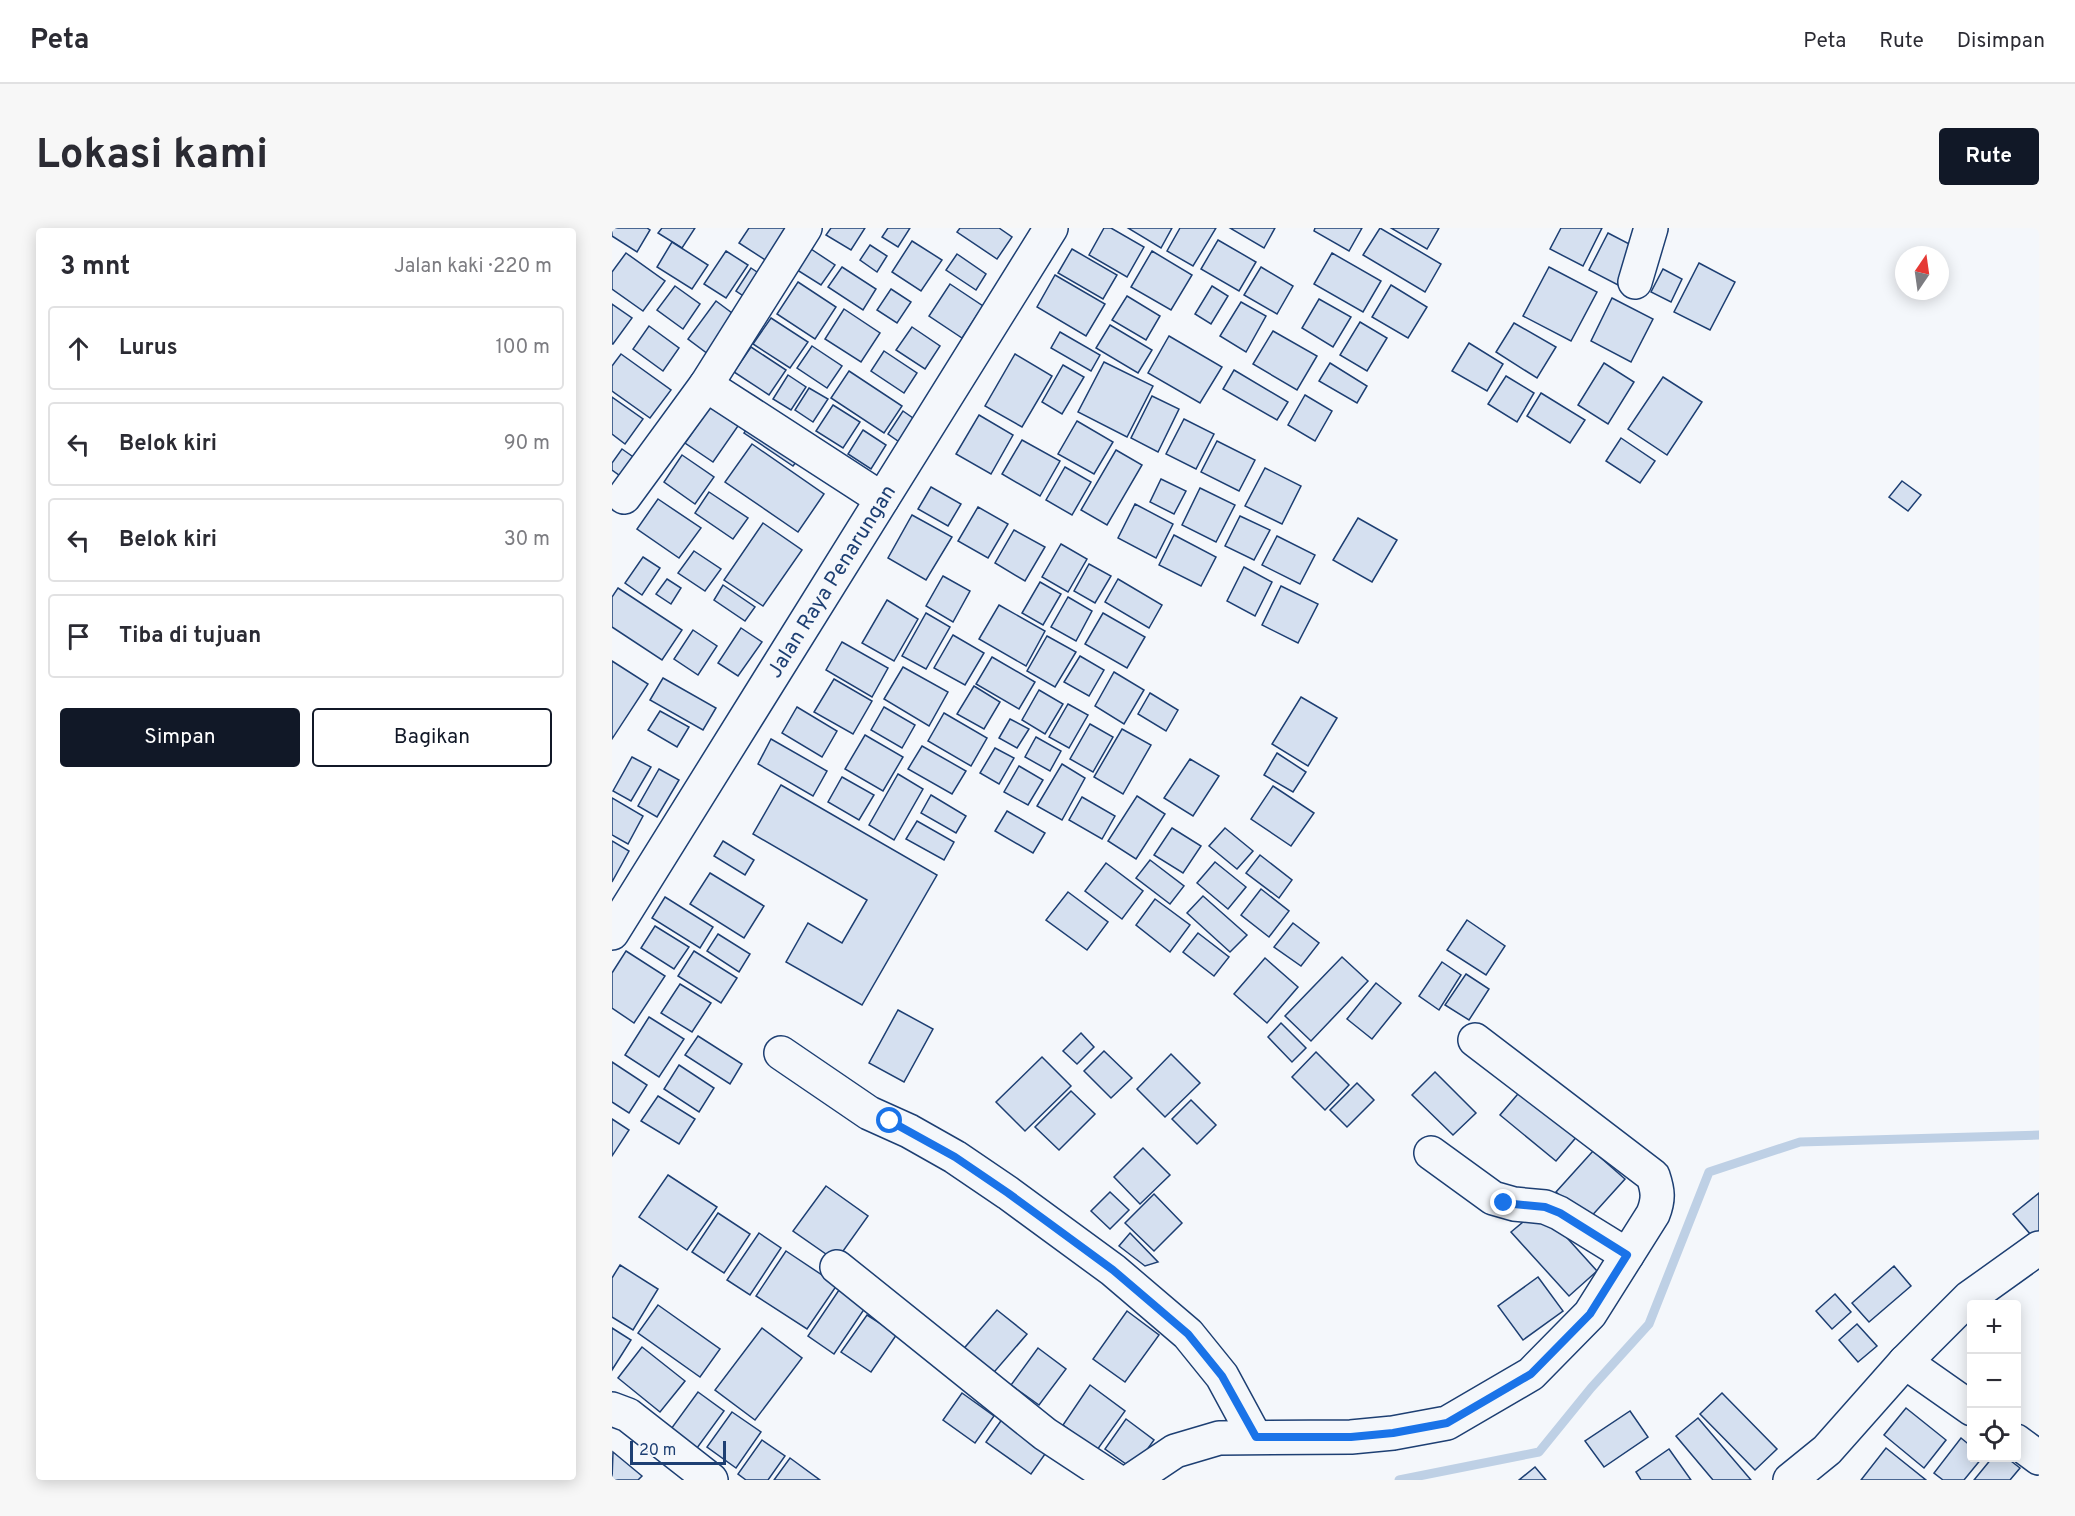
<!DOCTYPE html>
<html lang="id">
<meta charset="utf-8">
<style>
body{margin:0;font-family:Overpass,sans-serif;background:#f7f7f7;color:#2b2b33}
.controls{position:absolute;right:18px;bottom:18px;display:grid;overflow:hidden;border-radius:6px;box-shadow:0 3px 15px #0003}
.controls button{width:54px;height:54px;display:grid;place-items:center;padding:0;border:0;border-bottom:2px solid #e1e1e2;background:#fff;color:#2b2b33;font:30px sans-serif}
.compass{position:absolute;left:1283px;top:18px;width:54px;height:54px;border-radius:50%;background:#fff;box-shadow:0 3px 15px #0003;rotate:13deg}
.scale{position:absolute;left:18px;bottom:15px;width:96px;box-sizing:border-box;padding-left:6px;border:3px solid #1d3f73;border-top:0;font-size:16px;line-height:21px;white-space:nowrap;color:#1d3f73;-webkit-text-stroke:4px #f4f7fb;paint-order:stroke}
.stop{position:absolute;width:18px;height:18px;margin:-14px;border:4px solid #1a73e8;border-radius:50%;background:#fff}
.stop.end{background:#1a73e8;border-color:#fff;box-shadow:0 2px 6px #0008}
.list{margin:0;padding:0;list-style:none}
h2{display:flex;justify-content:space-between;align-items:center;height:78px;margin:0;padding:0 24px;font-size:26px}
h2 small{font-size:20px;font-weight:400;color:#7c7c81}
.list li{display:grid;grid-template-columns:39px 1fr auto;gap:18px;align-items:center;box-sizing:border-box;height:84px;margin:0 12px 12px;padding:0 12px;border:2px solid #e1e1e2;border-radius:6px}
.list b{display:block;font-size:22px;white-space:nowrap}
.list em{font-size:20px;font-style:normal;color:#7c7c81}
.actions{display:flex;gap:12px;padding:18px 24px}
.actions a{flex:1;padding:14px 0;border:2px solid #111827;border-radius:6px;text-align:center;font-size:21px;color:#111827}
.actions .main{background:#111827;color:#fff}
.icon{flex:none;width:33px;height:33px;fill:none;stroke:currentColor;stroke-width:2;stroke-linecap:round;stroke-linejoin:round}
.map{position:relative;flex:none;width:1427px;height:1252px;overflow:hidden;border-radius:6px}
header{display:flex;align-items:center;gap:36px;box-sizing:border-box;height:84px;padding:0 30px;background:#fff;border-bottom:2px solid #e1e1e2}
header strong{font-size:28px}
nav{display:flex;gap:33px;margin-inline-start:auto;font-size:21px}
.intro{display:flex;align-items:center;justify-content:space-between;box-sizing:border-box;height:144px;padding:0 36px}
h1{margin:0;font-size:42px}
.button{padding:15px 27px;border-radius:6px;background:#111827;color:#fff;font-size:21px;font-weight:700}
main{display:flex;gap:36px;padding:0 36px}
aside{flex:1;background:#fff;border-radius:6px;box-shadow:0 3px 15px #0003}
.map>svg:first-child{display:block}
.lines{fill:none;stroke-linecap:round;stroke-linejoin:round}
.stream{stroke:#bed0e5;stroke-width:9}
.building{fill:#d5e0f0;stroke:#1d3f73;stroke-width:1.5}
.minor-casing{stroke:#1d3f73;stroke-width:36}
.major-casing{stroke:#1d3f73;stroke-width:36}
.minor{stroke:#f4f7fb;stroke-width:33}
.major{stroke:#f4f7fb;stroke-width:33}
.route{stroke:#1a73e8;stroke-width:8}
.labels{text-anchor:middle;stroke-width:4.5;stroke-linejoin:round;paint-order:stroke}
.street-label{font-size:21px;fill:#1d3f73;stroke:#f4f7fb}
</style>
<header>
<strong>Peta</strong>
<nav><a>Peta</a><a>Rute</a><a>Disimpan</a></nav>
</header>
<div class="intro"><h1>Lokasi kami</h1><a class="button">Rute</a></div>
<main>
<aside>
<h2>3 mnt<small>Jalan kaki · 220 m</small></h2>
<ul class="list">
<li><svg class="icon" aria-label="ahead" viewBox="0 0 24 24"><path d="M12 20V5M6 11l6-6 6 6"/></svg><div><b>Lurus</b></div><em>100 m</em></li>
<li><svg class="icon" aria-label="left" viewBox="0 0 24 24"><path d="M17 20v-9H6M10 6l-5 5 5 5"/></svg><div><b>Belok kiri</b></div><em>90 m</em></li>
<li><svg class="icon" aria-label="left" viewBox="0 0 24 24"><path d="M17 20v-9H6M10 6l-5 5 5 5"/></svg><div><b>Belok kiri</b></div><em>30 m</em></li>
<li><svg class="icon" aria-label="arrive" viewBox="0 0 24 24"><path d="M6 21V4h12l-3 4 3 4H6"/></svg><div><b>Tiba di tujuan</b></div></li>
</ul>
<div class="actions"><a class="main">Simpan</a><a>Bagikan</a></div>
</aside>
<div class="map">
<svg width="1427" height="1252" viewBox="0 0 1427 1252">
<rect width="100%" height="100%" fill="#f4f7fb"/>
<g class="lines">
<polyline class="stream" points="787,1252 927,1224 979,1160 1037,1096 1097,944 1188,914 1427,907"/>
</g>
<g class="building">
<polygon points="0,0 35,0 38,2 25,24 0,8"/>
<polygon points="50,0 83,0 70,20 46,5"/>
<polygon points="137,0 181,0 158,35 127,15"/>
<polygon points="219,0 253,0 239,22 214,7"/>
<polygon points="276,0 298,0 286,19 270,9"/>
<polygon points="348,0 387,0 400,9 385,31 345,4"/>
<polygon points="492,0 499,0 532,19 515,49 477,27"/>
<polygon points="516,0 560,0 549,20"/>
<polygon points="568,0 604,0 581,38 555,23"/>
<polygon points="618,0 663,0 652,20"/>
<polygon points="703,0 750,0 737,23 702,3"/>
<polygon points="768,0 829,36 813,64 751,27"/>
<polygon points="779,0 827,0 815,21"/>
<polygon points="949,0 990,0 971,38 938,21"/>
<polygon points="996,5 1027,21 1008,58 977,42"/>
<polygon points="606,12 644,34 627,63 589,41"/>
<polygon points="300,13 330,32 309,63 280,44"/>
<polygon points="60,14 96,37 80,61 45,39"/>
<polygon points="258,17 275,28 265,44 248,32"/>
<polygon points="196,19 223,37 209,57 182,40"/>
<polygon points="460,21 505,47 491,71 446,45"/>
<polygon points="114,23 136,37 114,70 92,56"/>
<polygon points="540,23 580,47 559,82 519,59"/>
<polygon points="14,25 53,53 31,83 0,61 0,44"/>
<polygon points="720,25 769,53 751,84 702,56"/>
<polygon points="345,26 374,46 364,62 334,42"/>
<polygon points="1087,35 1123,54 1098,102 1062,84"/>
<polygon points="230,39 264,61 251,82 216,59"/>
<polygon points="649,39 681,58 665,86 632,67"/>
<polygon points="937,39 985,64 959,113 911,88"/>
<polygon points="139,40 154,50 139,73 124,63"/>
<polygon points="1051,41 1070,51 1059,74 1039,64"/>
<polygon points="443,47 493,76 474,108 425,79"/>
<polygon points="186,54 224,79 203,111 165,86"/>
<polygon points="338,56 371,78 350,110 317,88"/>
<polygon points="779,57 815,79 796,110 760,89"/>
<polygon points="63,58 88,76 71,101 45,82"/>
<polygon points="600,58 616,68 599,96 583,86"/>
<polygon points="279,61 299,74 285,95 265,82"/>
<polygon points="515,68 548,88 534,112 500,92"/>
<polygon points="1000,70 1041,91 1019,134 979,113"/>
<polygon points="707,71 739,89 721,119 690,100"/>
<polygon points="104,73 128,91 100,129 76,111"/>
<polygon points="629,74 654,88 634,124 608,108"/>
<polygon points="0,76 20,90 1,116 0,116"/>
<polygon points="232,81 268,105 249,134 213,111"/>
<polygon points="159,90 196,114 178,140 141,116"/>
<polygon points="748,94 775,110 755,143 728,127"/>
<polygon points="902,95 944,119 925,150 884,124"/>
<polygon points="498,97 540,122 526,145 484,120"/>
<polygon points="37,98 67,120 51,143 21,121"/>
<polygon points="300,99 328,118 313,141 284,122"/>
<polygon points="661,103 705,128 685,162 641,136"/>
<polygon points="448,104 488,127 479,143 439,120"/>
<polygon points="557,108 610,139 588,175 536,145"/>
<polygon points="857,115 891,136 875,163 840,143"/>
<polygon points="200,118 230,138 215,160 185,140"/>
<polygon points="139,119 174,142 157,167 122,144"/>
<polygon points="272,123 305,145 292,165 259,143"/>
<polygon points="9,126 59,162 38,190 0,163 0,138"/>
<polygon points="403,126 440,148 410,199 373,178"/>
<polygon points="492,134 541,158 515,209 466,184"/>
<polygon points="718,135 755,158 745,175 707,153"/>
<polygon points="992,135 1022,154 996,196 966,177"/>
<polygon points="451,137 472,149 450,186 430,174"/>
<polygon points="622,142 676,174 665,192 611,161"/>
<polygon points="237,143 290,178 272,205 219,170"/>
<polygon points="176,147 194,159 179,182 161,171"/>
<polygon points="894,148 922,165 905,194 876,176"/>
<polygon points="1051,149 1090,174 1055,227 1016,201"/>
<polygon points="197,160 216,171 201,194 183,182"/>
<polygon points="929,165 973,192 958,215 915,188"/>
<polygon points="693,167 720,183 703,213 676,197"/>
<polygon points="540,168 567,181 546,224 519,210"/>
<polygon points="0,169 31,191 13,216 0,206"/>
<polygon points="221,177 248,194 231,220 204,203"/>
<polygon points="98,179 126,198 101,234 73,215"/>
<polygon points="291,183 308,195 293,218 276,206"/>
<polygon points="367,187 401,207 379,246 344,226"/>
<polygon points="142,191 192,224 181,238 132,205"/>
<polygon points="572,191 602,206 584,241 554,226"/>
<polygon points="465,193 501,214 482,246 446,226"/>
<polygon points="251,202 274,217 259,241 236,226"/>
<polygon points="1009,210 1043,233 1028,255 994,233"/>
<polygon points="410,212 448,233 428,268 390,246"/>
<polygon points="605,213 643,232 627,263 589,244"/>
<polygon points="140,216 212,266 186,304 113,254"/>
<polygon points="10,221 34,238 21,257 0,242 0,235"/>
<polygon points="504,222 530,237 495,297 469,282"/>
<polygon points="70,227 102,249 83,276 52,254"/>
<polygon points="453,239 479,254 460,287 434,272"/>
<polygon points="653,240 689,258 670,296 633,278"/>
<polygon points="549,251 574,263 562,286 538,274"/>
<polygon points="1290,253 1309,267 1296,283 1277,269"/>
<polygon points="319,259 349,276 336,298 306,281"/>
<polygon points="588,260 623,277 604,314 570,297"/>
<polygon points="97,264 136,290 121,311 83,285"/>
<polygon points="46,271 89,300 67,330 25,301"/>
<polygon points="523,276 561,296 544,330 506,310"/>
<polygon points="366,279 396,296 376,330 346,313"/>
<polygon points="300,287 340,309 314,352 276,330"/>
<polygon points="628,288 658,302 642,332 613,318"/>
<polygon points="746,290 785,312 760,354 721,332"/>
<polygon points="151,295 190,322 151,378 112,352"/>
<polygon points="402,302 433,319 413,353 383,335"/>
<polygon points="562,307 604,329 589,358 547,337"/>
<polygon points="665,308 703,327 688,356 650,337"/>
<polygon points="449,316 475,331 456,364 430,349"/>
<polygon points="82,323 109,341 93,363 66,345"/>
<polygon points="31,329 48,340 30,367 13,355"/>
<polygon points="477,336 499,348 483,375 462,363"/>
<polygon points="632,339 660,354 643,388 615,373"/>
<polygon points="331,348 358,363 341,394 314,378"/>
<polygon points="55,351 69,360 59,376 44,366"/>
<polygon points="506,351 550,377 537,400 493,374"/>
<polygon points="428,354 449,366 431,397 410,385"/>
<polygon points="111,357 143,379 133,393 102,372"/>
<polygon points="669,358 706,376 686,415 650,397"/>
<polygon points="6,360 70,402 50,432 0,399 0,369"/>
<polygon points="456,369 480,383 464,413 439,399"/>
<polygon points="275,372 306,391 282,433 250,415"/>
<polygon points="387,377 433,403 414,438 367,411"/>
<polygon points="314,385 338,399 314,441 290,428"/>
<polygon points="491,385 533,409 515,440 473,416"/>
<polygon points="129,400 150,414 126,448 106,435"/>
<polygon points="81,402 105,418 86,447 62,431"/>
<polygon points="341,407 372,425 353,457 322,440"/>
<polygon points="435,408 464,424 443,459 415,443"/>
<polygon points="230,414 276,440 260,469 214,442"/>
<polygon points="468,428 492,442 477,468 452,454"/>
<polygon points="380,429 423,454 407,481 364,456"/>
<polygon points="0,433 36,456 0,511"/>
<polygon points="291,439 336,464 317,498 272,471"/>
<polygon points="502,444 532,462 512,496 483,478"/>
<polygon points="51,450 104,480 91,502 38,472"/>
<polygon points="222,451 260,473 241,506 202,484"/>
<polygon points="362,458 388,474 372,501 345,486"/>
<polygon points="427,462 451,476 433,506 410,492"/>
<polygon points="538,465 566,482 554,503 526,486"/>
<polygon points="689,469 725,490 696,538 660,516"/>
<polygon points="456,476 476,487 457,520 437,509"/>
<polygon points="185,479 225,503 210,529 170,505"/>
<polygon points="272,479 303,497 290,520 259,502"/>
<polygon points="48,483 77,499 65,519 36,502"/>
<polygon points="332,485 375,510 359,538 316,513"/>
<polygon points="398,491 417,501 405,520 387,510"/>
<polygon points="478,496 501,509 481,544 458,531"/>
<polygon points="510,501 539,517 511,566 482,549"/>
<polygon points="253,507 291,529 271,563 233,541"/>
<polygon points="424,509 449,523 438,543 413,529"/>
<polygon points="159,511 215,543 201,568 146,536"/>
<polygon points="310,518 354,543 340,566 296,541"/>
<polygon points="383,520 402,530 387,556 368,545"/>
<polygon points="665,525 694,544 681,564 652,547"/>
<polygon points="20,529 39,539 19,573 1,563"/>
<polygon points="578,531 607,548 581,588 552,570"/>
<polygon points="450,536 473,550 450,592 425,578"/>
<polygon points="407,538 431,552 416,577 392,564"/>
<polygon points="47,541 67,552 45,589 26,578"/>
<polygon points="286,546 311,561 282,612 257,597"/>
<polygon points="230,549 262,567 247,592 216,574"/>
<polygon points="169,557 325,647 250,777 174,734 196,695 230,715 255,672 141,606"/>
<polygon points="661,558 702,585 679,618 639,591"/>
<polygon points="319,567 354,588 344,605 309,585"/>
<polygon points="525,568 553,586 524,631 496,613"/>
<polygon points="470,569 503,588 490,611 457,592"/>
<polygon points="0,570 31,588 16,616 0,607"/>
<polygon points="395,583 433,605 421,625 383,603"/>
<polygon points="305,593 342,614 332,632 294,611"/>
<polygon points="560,600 589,618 571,645 542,627"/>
<polygon points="613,600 641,623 625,641 597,618"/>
<polygon points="0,613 17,623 0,654"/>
<polygon points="111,613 142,632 133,647 102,628"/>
<polygon points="648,627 680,652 667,670 634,645"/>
<polygon points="538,632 572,658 558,676 524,650"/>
<polygon points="603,634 634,659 616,681 585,655"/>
<polygon points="494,635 531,663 510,691 473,663"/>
<polygon points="98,645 152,678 132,710 78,676"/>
<polygon points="649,661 677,683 657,709 629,687"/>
<polygon points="456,664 496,694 475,722 434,692"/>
<polygon points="591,668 635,707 618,724 575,685"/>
<polygon points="53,669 101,699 88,720 40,690"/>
<polygon points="543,671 578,697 558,724 524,697"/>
<polygon points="855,692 893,718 874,747 835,722"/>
<polygon points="681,695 707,715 689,738 662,719"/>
<polygon points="43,698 77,719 62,741 29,720"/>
<polygon points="586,705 617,729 602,748 571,724"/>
<polygon points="106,706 138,726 127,744 95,723"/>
<polygon points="14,723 53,748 22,795 0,780 0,745"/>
<polygon points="82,723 125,750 109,775 66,748"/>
<polygon points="730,729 756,753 699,813 673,788"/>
<polygon points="653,730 686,759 655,795 622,766"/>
<polygon points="830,734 849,747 827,782 807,768"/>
<polygon points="854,746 877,761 857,792 833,777"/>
<polygon points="764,755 789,775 760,811 735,791"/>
<polygon points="68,756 99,775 80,804 49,785"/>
<polygon points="286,782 321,801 292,854 257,835"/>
<polygon points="37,789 72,811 47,849 13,827"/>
<polygon points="669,795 694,820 680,834 656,809"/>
<polygon points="469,805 482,819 465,836 451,823"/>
<polygon points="86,808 130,836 118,856 73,827"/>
<polygon points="492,823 520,850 499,870 472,843"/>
<polygon points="704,824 737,857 713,882 680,849"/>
<polygon points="559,826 588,855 553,889 525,861"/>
<polygon points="430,829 459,858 413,903 384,874"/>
<polygon points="0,834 35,857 17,885 0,874"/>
<polygon points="67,837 102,860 87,884 52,861"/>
<polygon points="823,844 864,885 841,907 800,867"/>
<polygon points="745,855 762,872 735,899 718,882"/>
<polygon points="911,860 967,906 944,933 888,887"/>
<polygon points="459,863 483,886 447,922 423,899"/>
<polygon points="46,868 83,891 67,916 29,893"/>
<polygon points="579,872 604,897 585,916 560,891"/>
<polygon points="0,891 17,902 0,928"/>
<polygon points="531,920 558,947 528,976 502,949"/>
<polygon points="981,923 1013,951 976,992 944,964"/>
<polygon points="56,947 105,979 75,1022 27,989"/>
<polygon points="214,958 256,988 224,1033 181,1003"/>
<polygon points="498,964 517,982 498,1001 479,983"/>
<polygon points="1427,965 1427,1012 1425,1014 1401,986"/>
<polygon points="542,966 570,995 542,1023 513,995"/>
<polygon points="928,980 985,1043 957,1068 899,1004"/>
<polygon points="106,985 138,1006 112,1045 80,1024"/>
<polygon points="147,1005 169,1020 138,1067 115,1052"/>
<polygon points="518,1005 546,1034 533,1038 507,1018"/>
<polygon points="174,1023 225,1057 195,1101 144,1068"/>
<polygon points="8,1037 46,1061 21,1102 0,1089 0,1050"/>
<polygon points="1282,1038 1299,1058 1257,1094 1240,1075"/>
<polygon points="926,1049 951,1083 911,1112 886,1078"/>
<polygon points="227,1062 253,1080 222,1126 196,1108"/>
<polygon points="1223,1066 1239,1084 1220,1101 1204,1083"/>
<polygon points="46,1077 108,1121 88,1149 26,1105"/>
<polygon points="385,1082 415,1106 377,1150 348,1125"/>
<polygon points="515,1083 547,1107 513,1154 481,1131"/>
<polygon points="255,1087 285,1106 259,1144 229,1124"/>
<polygon points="1245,1096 1265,1118 1246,1134 1227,1112"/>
<polygon points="0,1100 19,1112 0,1142"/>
<polygon points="150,1100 190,1130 143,1192 103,1162"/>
<polygon points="30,1119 73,1153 48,1184 6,1150"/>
<polygon points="426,1120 454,1141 427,1177 399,1157"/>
<polygon points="478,1157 513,1183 485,1222 451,1197"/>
<polygon points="86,1164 112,1183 85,1220 59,1201"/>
<polygon points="350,1165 382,1188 363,1215 331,1192"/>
<polygon points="1110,1165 1165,1221 1143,1242 1088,1186"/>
<polygon points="1294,1180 1334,1212 1312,1240 1272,1207"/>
<polygon points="1018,1183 1036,1209 992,1239 973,1213"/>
<polygon points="120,1184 149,1204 124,1240 95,1219"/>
<polygon points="393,1187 438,1219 419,1246 374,1214"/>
<polygon points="1086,1190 1139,1252 1101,1252 1064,1208"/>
<polygon points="514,1191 542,1212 521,1241 493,1221"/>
<polygon points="1349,1210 1360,1219 1360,1230 1370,1230 1352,1252 1331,1252 1322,1245"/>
<polygon points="150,1212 173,1228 156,1252 134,1252 126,1246"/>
<polygon points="1274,1220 1314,1252 1249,1252"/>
<polygon points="1057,1221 1079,1252 1029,1252 1024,1244"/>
<polygon points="1,1224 30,1248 26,1252 0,1252"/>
<polygon points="178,1230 208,1252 162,1252"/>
<polygon points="1380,1230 1395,1230 1408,1240 1398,1252 1362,1252"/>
<polygon points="923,1239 934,1252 907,1252"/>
</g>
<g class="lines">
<defs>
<g id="minor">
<polyline points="1023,54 1039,0"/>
<polyline points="94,157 270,271"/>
<polyline points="12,269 94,157 193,0"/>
<polyline points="169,825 257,885 297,903 343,929 396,965 501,1042 576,1106 610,1148 643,1209"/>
<polyline points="819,925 881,970 902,976 933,979 947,985 1015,1027"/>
<polyline points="225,1039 433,1206 503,1252"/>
<polyline points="1293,1134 1357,1070 1427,1020"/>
<polyline points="0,1181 16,1187 99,1252"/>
<polyline points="1404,1213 1427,1230"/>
<path d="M520,1252l43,-29 44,-13 132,-1 42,-4 54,-10 84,-49 59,-60 63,-100c6,-15 5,-23 0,-38l-178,-136"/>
<polyline points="1178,1252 1215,1222 1293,1134 1360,1181"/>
</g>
<polyline id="major" points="0,705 439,0"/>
</defs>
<use href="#minor" class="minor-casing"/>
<use href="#major" class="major-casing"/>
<use href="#minor" class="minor"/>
<use href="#major" class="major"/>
</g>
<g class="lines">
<polyline class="route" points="278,893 343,929 396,965 501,1042 576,1106 610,1148 644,1209 739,1209 781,1205 835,1195 919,1146 978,1086 1015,1027 948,985 933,979 892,975"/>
</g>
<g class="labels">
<g class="street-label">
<text transform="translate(219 353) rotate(-58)" y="7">Jalan Raya Penarungan</text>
</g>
</g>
</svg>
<div class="controls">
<button>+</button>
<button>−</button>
<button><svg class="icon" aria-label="locate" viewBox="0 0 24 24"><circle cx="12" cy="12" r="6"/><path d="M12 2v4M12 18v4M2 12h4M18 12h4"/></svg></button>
</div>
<svg class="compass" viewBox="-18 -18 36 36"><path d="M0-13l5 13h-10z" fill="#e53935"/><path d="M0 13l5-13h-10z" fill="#7c7c81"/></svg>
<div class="scale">20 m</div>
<div class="stop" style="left:278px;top:893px"></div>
<div class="stop end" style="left:892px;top:975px"></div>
</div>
</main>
